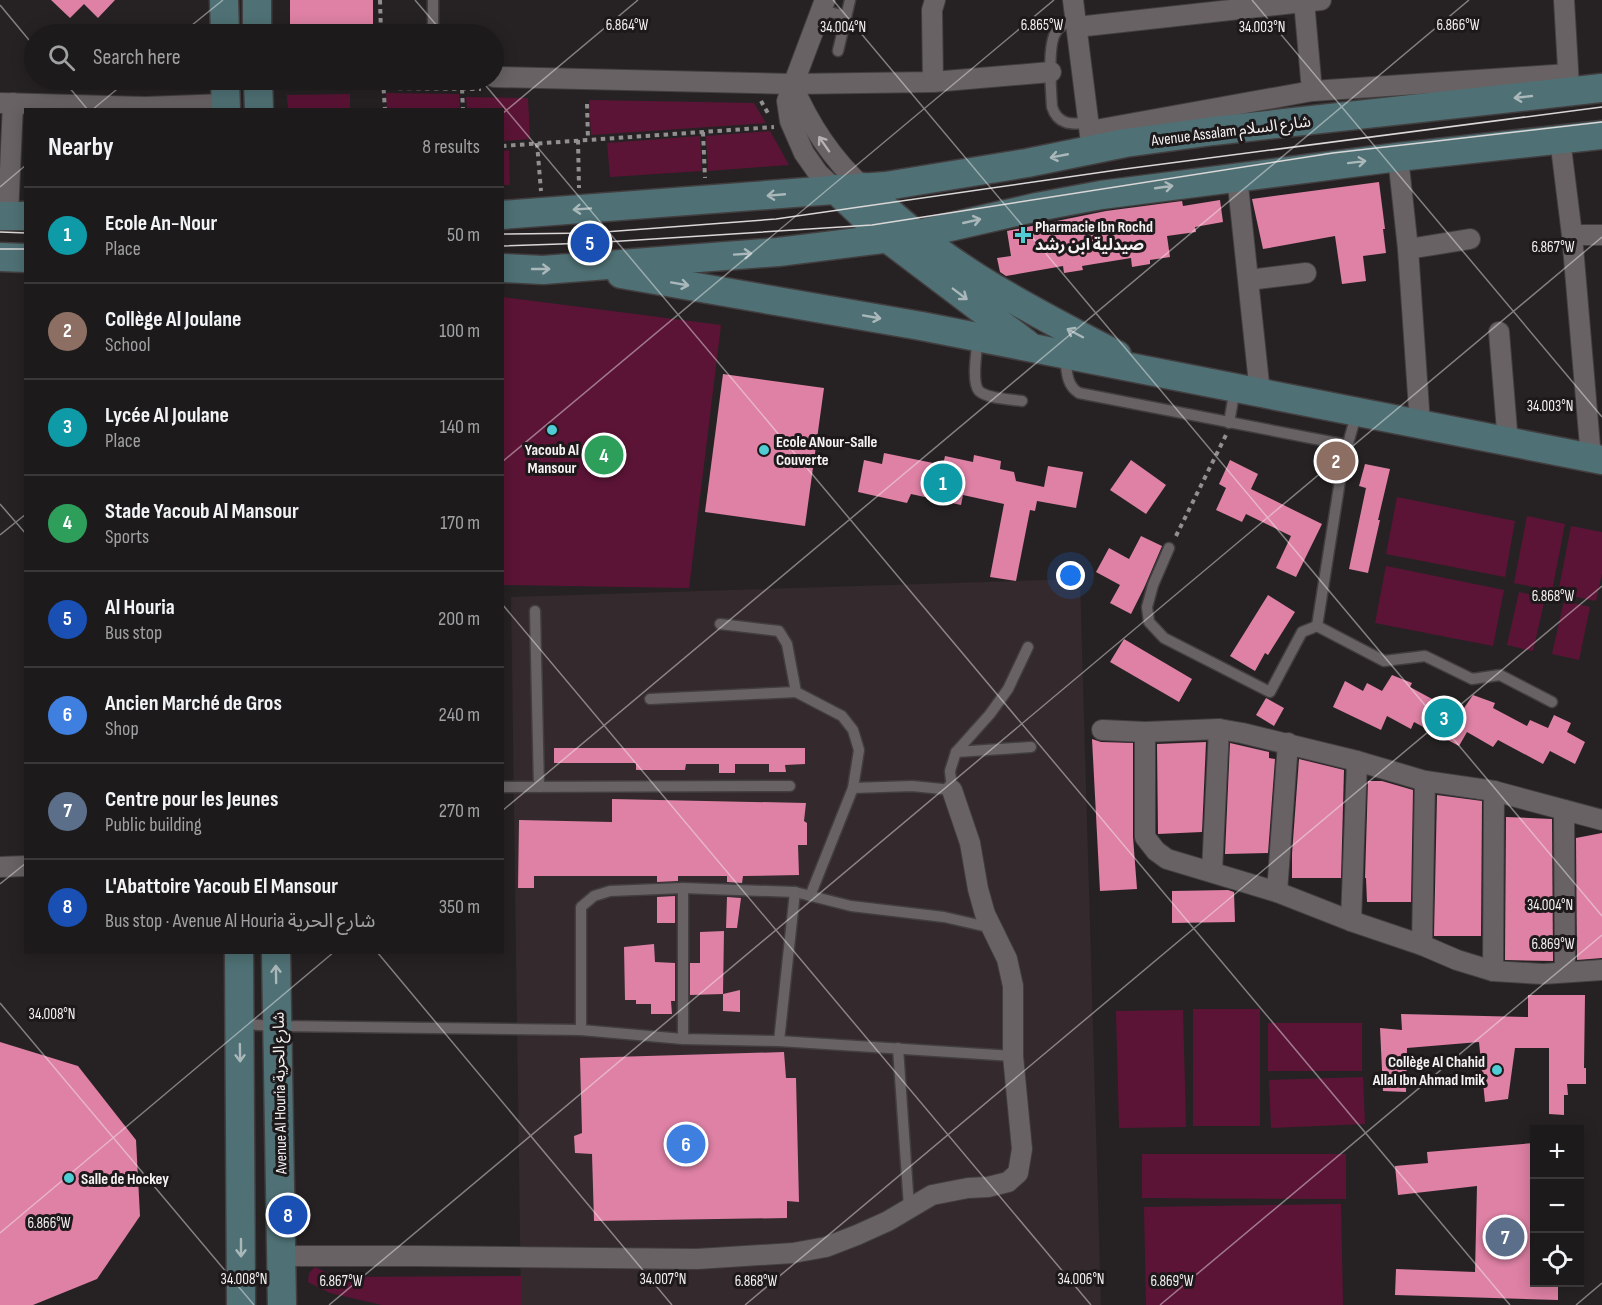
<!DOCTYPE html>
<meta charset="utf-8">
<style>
body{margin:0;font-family:"Sofia Sans Condensed","Noto Sans Arabic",sans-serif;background:#292727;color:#f1f3f6}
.controls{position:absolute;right:18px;bottom:18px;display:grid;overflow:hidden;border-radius:0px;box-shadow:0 3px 15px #0003}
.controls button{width:54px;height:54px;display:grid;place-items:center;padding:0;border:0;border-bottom:2px solid #3a3839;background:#1c1a1a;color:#f1f3f6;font:30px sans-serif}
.you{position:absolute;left:1071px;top:576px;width:21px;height:21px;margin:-15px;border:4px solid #fff;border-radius:50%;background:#1a73e8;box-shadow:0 0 0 9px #1a73e833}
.badge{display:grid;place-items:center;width:39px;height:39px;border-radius:50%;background:#b45309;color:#fff;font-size:20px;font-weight:700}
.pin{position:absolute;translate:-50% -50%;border:3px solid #fff;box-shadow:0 2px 6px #0006}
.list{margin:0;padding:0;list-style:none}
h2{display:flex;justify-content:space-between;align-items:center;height:78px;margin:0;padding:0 24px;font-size:26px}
h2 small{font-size:20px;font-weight:400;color:#a0a1a2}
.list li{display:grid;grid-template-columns:39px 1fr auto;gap:18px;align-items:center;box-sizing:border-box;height:96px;padding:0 24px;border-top:2px solid #3a3839}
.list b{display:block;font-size:22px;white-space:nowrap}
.list p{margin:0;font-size:20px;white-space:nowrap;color:#a0a1a2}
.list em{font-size:20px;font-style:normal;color:#a0a1a2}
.icon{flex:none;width:33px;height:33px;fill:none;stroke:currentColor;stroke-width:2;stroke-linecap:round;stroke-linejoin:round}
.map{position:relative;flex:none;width:1602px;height:1305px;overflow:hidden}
.search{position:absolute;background:#1c1a1a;box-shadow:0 3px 15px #0003;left:24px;top:24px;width:480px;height:66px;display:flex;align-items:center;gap:15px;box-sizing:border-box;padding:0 21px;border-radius:33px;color:#a0a1a2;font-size:22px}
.panel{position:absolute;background:#1c1a1a;box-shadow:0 3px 15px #0003;left:24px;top:108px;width:480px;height:846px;border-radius:0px}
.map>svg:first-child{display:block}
.built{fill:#34292c}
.green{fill:#5c1436}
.building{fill:#de81a4}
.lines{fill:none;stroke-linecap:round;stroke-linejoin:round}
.lane-casing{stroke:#423e40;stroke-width:13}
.street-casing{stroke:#423e40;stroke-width:22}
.secondary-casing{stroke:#423e40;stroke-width:31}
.path{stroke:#928f90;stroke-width:4;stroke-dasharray:4.5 4.5;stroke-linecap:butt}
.lane{stroke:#686264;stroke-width:10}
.street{stroke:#686264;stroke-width:20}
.secondary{stroke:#4f7175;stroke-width:28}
.tram{stroke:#dad7d8;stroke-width:1.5}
.oneway{stroke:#aab8ba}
.oneway2{stroke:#b6b1b3}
.ticks{fill:none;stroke:#f5f2f3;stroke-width:1.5;stroke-opacity:0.45}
.poi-dot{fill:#51ccd4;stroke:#1d181a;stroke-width:2}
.labels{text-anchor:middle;stroke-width:6;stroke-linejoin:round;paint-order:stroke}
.street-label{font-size:16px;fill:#f5f2f3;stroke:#1d181a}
.poi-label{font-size:16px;font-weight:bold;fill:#f5f2f3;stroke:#1d181a;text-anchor:start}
.ticks-label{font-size:15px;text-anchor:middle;fill:#f5f2f3;stroke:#1d181a;stroke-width:6;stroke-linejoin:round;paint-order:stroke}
</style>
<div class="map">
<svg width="1602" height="1305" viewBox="0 0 1602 1305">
<rect width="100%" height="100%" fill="#262223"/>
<polygon class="built" points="1080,579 1101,1305 521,1305 511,597"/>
<g class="green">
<polygon points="386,93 459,94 460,109 387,109"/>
<polygon points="350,94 350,109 288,109 287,95"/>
<polygon points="466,97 528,98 530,139 503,141 502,110 467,109"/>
<polygon points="589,100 754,103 766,123 591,135"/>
<polygon points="770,131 789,165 708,171 706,136"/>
<polygon points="700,136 702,171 610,177 607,143"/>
<polygon points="509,150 510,185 503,185 503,151"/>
<polygon points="503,297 721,325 689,588 503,585"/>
<polygon points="1397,497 1515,521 1505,577 1386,554"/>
<polygon points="1527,516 1565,524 1552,591 1514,583"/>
<polygon points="1571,526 1602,532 1602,573 1596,601 1558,593"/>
<polygon points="1386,566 1504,590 1493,646 1375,623"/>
<polygon points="1519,592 1545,598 1533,651 1507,645"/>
<polygon points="1564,601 1590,607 1579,660 1552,654"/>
<rect x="1193" y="1009" width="67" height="117"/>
<polygon points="1183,1010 1186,1127 1119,1128 1116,1011"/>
<rect x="1268" y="1023" width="94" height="48"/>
<polygon points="1363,1077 1365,1124 1271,1128 1269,1080"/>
<polygon points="1142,1154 1346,1154 1346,1199 1142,1198"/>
<polygon points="1341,1204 1343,1305 1146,1305 1144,1207"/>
<polygon points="315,1267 331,1275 340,1277 521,1276 521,1305 382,1305 330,1293 308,1282 309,1273"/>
</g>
<g class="building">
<polygon points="51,0 115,0 98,18 84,4 70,18"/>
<rect x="290" y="0" width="83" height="34"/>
<polygon points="1379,182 1385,229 1383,229 1386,253 1363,256 1366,281 1342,284 1335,236 1263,249 1252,199"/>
<polygon points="1220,200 1223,222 1195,227 1196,232 1167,236 1170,257 1150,260 1150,264 1132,267 1131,258 1082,266 1083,270 1064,273 1063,266 1006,276 1000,272 997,258 1011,256 1007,231 1106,211 1182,201 1183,206"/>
<polygon points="723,374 824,388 805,526 705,512"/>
<polygon points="884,453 943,465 945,456 973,462 974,455 1001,461 1000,469 1014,472 1016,481 1044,487 1048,466 1083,472 1076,508 1037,501 1035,511 1030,510 1016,581 990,577 1004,504 963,495 961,505 911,494 907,503 858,492 864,460 882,464"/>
<polygon points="1131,460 1166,485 1146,514 1110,490"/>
<polygon points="1230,460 1258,474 1251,489 1322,524 1296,577 1276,568 1291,536 1246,514 1242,522 1216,510 1226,488 1219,484"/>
<polygon points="1365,464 1390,469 1378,520 1380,520 1368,573 1349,569 1366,488 1359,486"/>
<polygon points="1141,536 1162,546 1144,588 1131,614 1110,603 1120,585 1096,572 1109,548 1129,559"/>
<polygon points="1268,595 1295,612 1268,655 1265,653 1255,671 1230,656"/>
<polygon points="1124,639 1192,679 1179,702 1110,662"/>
<polygon points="1392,675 1412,683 1410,687 1445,706 1448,700 1464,708 1473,695 1495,703 1493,708 1527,726 1530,720 1548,728 1554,715 1571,723 1567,732 1585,742 1575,764 1550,751 1543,764 1498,740 1493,747 1467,732 1459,746 1414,722 1411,729 1387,716 1381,730 1333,707 1345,681 1363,691 1367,683 1382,691"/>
<polygon points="1266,698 1284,708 1274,726 1256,715"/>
<polygon points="1092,739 1101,742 1133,743 1133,837 1137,889 1100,891"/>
<polygon points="1206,742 1202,832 1158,834 1157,744"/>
<polygon points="1230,743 1269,752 1269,758 1275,759 1268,853 1225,854"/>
<polygon points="554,748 805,748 805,764 785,765 786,772 769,772 769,764 735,764 735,773 719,773 719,764 686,764 685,770 636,770 636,763 554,763"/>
<polygon points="1299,759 1344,770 1341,878 1292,878 1292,854"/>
<polygon points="1368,781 1382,781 1413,790 1411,902 1367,902 1366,878 1365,878"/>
<polygon points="1437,795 1482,801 1481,936 1434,936"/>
<polygon points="612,799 806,803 804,821 807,823 807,845 798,845 799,875 743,876 742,883 727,882 727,876 678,876 678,881 657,882 657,876 534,876 534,888 518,888 519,820 612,822"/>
<polygon points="1506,817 1552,819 1553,961 1505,960"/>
<polygon points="1602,833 1602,958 1577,960 1576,838"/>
<polygon points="1228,890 1234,892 1235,922 1172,923 1172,891"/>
<polygon points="675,896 675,923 657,923 657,897"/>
<polygon points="727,897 741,898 737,928 726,928"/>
<polygon points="724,931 723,994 740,990 740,1012 723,1011 723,994 690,995 690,963 700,963 700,932"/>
<polygon points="654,944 655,962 675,963 675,1001 671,1001 672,1014 651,1014 651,1004 636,1004 636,1000 625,1000 624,947"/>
<polygon points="1528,995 1585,995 1584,1068 1586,1068 1586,1084 1567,1084 1568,1095 1564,1095 1564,1115 1549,1114 1549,1048 1515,1048 1508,1099 1485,1102 1479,1042 1407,1048 1406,1092 1383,1091 1380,1028 1402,1030 1401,1014 1528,1017"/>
<polygon points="0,1042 78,1066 136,1140 140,1216 97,1279 33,1305 0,1305"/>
<polygon points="784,1052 786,1078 796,1078 799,1202 787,1201 787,1218 594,1221 592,1154 575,1153 574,1136 582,1133 580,1058"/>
<polygon points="1534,1143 1534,1282 1558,1282 1558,1300 1395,1295 1396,1269 1475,1272 1477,1186 1398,1195 1395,1166 1428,1163 1427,1152"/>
</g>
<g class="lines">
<defs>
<g id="lane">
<polyline points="821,10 846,16"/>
<path d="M1076,21c-8,1 -15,3 -20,11 -9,13 -5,58 -4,75 6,19 21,17 37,16"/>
<polyline points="433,34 433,0"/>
<polyline points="838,51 850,0"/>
<path d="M978,338c-1,11 -7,44 1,53 9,8 31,8 43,10"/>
<path d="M1065,357c2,14 1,28 14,36l268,52"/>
<polyline points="1229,423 1235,388"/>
<polyline points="1343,461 1357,412"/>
<polyline points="1169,548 1153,585 1147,607 1149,622 1164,638 1270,692 1302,632 1317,626"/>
<polyline points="535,611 539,787"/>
<polyline points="720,624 779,631 787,644 796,692 842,716 853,730 859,750 853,788 810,896"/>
<polyline points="1317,626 1384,661 1425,656 1472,679 1500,675 1552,702"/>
<polyline points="1317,626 1342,468"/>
<polyline points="650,699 796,692"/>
<polyline points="956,752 1031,747"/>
<polyline points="502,787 790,786"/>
<polyline points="853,788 912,786 952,790 950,771 956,752 990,714 1008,689 1028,647"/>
<polyline points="241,1024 278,1026 581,1030 683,1039 779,1041 1013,1056"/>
<polyline points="581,1030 581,907 594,896 610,891 683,888 795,892 851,906 944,917 992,928"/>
<polyline points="683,1039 683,888"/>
<polyline points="779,1041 795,892"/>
<polyline points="898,1048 909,1207"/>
</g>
<g id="street">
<polyline points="825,0 787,101 790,121 804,153 818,173 835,189"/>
<polyline points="1073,0 1091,143"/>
<polyline points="1564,0 1569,86"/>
<polyline points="1304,1 1312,91"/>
<polyline points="1077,27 1321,0"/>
<polyline points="494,77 792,84 933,82 1051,72"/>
<polyline points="933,82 932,10 935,0"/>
<path d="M792,84c17,40 39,74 71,103"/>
<polyline points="0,103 145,107 226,104"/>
<polyline points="1090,131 1312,91 1568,74"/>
<polyline points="1560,139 1572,235 1591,458"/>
<polyline points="1398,157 1408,249 1420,424"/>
<polyline points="1237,176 1260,393"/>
<polyline points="8,216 13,103"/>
<polyline points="1572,235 1602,235"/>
<polyline points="1408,249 1470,239"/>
<polyline points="1249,280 1306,273"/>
<polyline points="1499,332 1508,443"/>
<polyline points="1102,730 1145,732 1219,729 1242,733 1357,761 1425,781 1494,791 1602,820"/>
<polyline points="1145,732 1145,837 1156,851 1167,859 1277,892 1351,921 1422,945 1457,960 1493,971 1543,974 1602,970"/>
<polyline points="1564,810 1565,972"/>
<polyline points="0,867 26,866"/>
<polyline points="1212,871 1219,729"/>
<polyline points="1277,892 1288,743"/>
<polyline points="1351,921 1357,761"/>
<polyline points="1422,945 1425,781"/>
<polyline points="1493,971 1494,791"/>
<polyline points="283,1256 415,1256 697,1259 793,1253 826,1247 857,1235 888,1221 932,1195 968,1188 988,1187 1008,1182 1018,1173 1022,1149 1013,1056 1013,986 1007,959 985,914 978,889 970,843 952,790"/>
</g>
<g id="secondary">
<polyline points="224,0 225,34"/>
<polyline points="257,0 257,34"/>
<polyline points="225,80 226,110"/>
<polyline points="258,80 259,110"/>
<path d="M863,187c76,77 160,119 254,168"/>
<polyline points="835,189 887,238 1027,344"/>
<polyline points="502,215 886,186 1027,163 1125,143 1213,131 1602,88"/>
<polyline points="0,216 26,216"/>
<polyline points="0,257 26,258"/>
<polyline points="502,268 543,270 778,252 915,235 1037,207 1101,195 1398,157 1602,135"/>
<polyline points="621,274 921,326 1602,460"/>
<polyline points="239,952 241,1305"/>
<polyline points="276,952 282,1305"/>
</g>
</defs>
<use href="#lane" class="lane-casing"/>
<use href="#street" class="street-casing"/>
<use href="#secondary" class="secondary-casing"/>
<g class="path">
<polyline points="380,0 381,34"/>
<polyline points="383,80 385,110"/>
<polyline points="281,87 481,89"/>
<polyline points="462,89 463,110"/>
<polyline points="761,101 769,115"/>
<polyline points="587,104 588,140"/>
<polyline points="703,132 705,178"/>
<polyline points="578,140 579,188"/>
<polyline points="537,143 541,191"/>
<polyline points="502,146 774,127"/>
<polyline points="1176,536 1226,435"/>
</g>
<use href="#lane" class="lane"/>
<use href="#street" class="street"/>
<use href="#secondary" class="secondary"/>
<g class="tram">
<polyline points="0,232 26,233"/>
<polyline points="502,234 591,233 776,219 1117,170 1602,107"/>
<polyline points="502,246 590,243 872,225 1333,153 1602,122"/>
<polyline points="0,249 26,249"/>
</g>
</g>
<defs><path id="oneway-shaft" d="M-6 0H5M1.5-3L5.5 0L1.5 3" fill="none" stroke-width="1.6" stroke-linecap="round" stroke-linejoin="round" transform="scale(1.5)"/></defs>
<g class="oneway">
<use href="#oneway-shaft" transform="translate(1523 97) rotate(174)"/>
<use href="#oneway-shaft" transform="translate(1059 156) rotate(169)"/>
<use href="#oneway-shaft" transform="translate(1357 162) rotate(-7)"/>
<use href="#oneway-shaft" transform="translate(1164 187) rotate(-8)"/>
<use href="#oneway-shaft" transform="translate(776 195) rotate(175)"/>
<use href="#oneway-shaft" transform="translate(582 209) rotate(176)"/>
<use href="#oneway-shaft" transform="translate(972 221) rotate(-13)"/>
<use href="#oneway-shaft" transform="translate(743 254) rotate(-4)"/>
<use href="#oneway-shaft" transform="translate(541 269)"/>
<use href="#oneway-shaft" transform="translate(680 284) rotate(10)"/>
<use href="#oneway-shaft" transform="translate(960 294) rotate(37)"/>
<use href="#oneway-shaft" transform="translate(872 317) rotate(10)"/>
<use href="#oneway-shaft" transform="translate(1075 333) rotate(-152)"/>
<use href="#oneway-shaft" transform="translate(276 974) rotate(-91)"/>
<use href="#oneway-shaft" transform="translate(240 1053) rotate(89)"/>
<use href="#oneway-shaft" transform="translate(241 1248) rotate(90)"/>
</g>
<use class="oneway2" href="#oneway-shaft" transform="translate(824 144) rotate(-125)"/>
<path class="ticks" d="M415,0l29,34M833,0l769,916M1252,0l350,417M0,5l34,41M181,34l42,-34M63,80l25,30M481,80l1029,1225M92,110l36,-30M502,114l136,-114M0,187l26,-22M502,462l552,-462M0,504l26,30M0,535l26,-21M502,604l589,701M502,811l967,-811M0,884l26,-21M377,952l295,353M0,1003l254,302M0,1233l334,-281M329,1305l1273,-1068M745,1305l857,-719M1160,1305l442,-370M1576,1305l26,-22"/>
<g class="poi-dot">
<path d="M1020 226h6v6h6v6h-6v6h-6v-6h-6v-6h6z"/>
<circle cx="552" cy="430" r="6"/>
<circle cx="764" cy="450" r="6"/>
<circle cx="1497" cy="1070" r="6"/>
<circle cx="69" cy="1178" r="6"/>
</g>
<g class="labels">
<g class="street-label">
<text transform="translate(1231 130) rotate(-7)" y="6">Avenue Assalam شارع السلام</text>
<text transform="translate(279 1093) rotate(-91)" y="6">Avenue Al Houria شارع الحرية</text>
</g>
<g class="poi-label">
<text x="1035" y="232">Pharmacie Ibn Rochd<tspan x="1035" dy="18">صيدلية ابن رشد</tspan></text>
<text x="776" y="447">Ecole ANour-Salle<tspan x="776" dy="18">Couverte</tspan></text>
<text x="552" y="455" text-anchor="middle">Yacoub Al<tspan x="552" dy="18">Mansour</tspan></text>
<text x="1485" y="1067" text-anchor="end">Collège Al Chahid<tspan x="1485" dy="18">Allal Ibn Ahmad Imik</tspan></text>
<text x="81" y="1184">Salle de Hockey</text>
</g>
</g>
<g class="ticks-label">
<text x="627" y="30">6.864°W</text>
<text x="1042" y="30">6.865°W</text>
<text x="1458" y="30">6.866°W</text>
<text x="1262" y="32">34.003°N</text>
<text x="843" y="32">34.004°N</text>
<text x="1553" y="252">6.867°W</text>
<text x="1550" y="411">34.003°N</text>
<text x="1553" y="601">6.868°W</text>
<text x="1550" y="910">34.004°N</text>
<text x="1553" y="949">6.869°W</text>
<text x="52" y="1019">34.008°N</text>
<text x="49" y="1228">6.866°W</text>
<text x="244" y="1284">34.008°N</text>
<text x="663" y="1284">34.007°N</text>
<text x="1081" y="1284">34.006°N</text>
<text x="341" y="1286">6.867°W</text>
<text x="756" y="1286">6.868°W</text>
<text x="1172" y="1286">6.869°W</text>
</g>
</svg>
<div class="controls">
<button>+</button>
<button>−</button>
<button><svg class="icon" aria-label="locate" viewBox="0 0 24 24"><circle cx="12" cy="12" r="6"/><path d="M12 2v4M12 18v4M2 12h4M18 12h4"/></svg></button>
</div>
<div class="you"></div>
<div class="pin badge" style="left:943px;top:483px;background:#0f9aa8">1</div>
<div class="pin badge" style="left:1336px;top:461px;background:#8d6e63">2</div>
<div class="pin badge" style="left:1444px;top:718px;background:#0f9aa8">3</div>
<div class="pin badge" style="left:604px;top:455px;background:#2e9e5b">4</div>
<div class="pin badge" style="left:590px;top:243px;background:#1a4fb4">5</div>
<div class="pin badge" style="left:686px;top:1144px;background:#3f7fe0">6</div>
<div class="pin badge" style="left:1505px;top:1237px;background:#5c6f8a">7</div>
<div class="pin badge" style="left:288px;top:1215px;background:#1a4fb4">8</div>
<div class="search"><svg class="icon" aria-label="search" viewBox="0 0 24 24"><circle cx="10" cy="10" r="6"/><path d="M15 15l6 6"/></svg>Search here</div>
<section class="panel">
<h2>Nearby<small>8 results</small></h2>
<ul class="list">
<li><span class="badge" style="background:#0f9aa8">1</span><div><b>Ecole An-Nour</b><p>Place</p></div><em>50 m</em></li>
<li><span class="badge" style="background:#8d6e63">2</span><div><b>Collège Al Joulane</b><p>School</p></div><em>100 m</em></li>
<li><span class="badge" style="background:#0f9aa8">3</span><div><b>Lycée Al Joulane</b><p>Place</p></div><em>140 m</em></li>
<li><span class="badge" style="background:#2e9e5b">4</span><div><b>Stade Yacoub Al Mansour</b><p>Sports</p></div><em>170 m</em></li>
<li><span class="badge" style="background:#1a4fb4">5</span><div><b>Al Houria</b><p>Bus stop</p></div><em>200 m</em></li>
<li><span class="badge" style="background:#3f7fe0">6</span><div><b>Ancien Marché de Gros</b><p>Shop</p></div><em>240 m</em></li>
<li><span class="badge" style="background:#5c6f8a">7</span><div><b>Centre pour les Jeunes</b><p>Public building</p></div><em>270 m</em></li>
<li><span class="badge" style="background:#1a4fb4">8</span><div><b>L'Abattoire Yacoub El Mansour</b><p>Bus stop · Avenue Al Houria شارع الحرية</p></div><em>350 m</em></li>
</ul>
</section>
</div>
